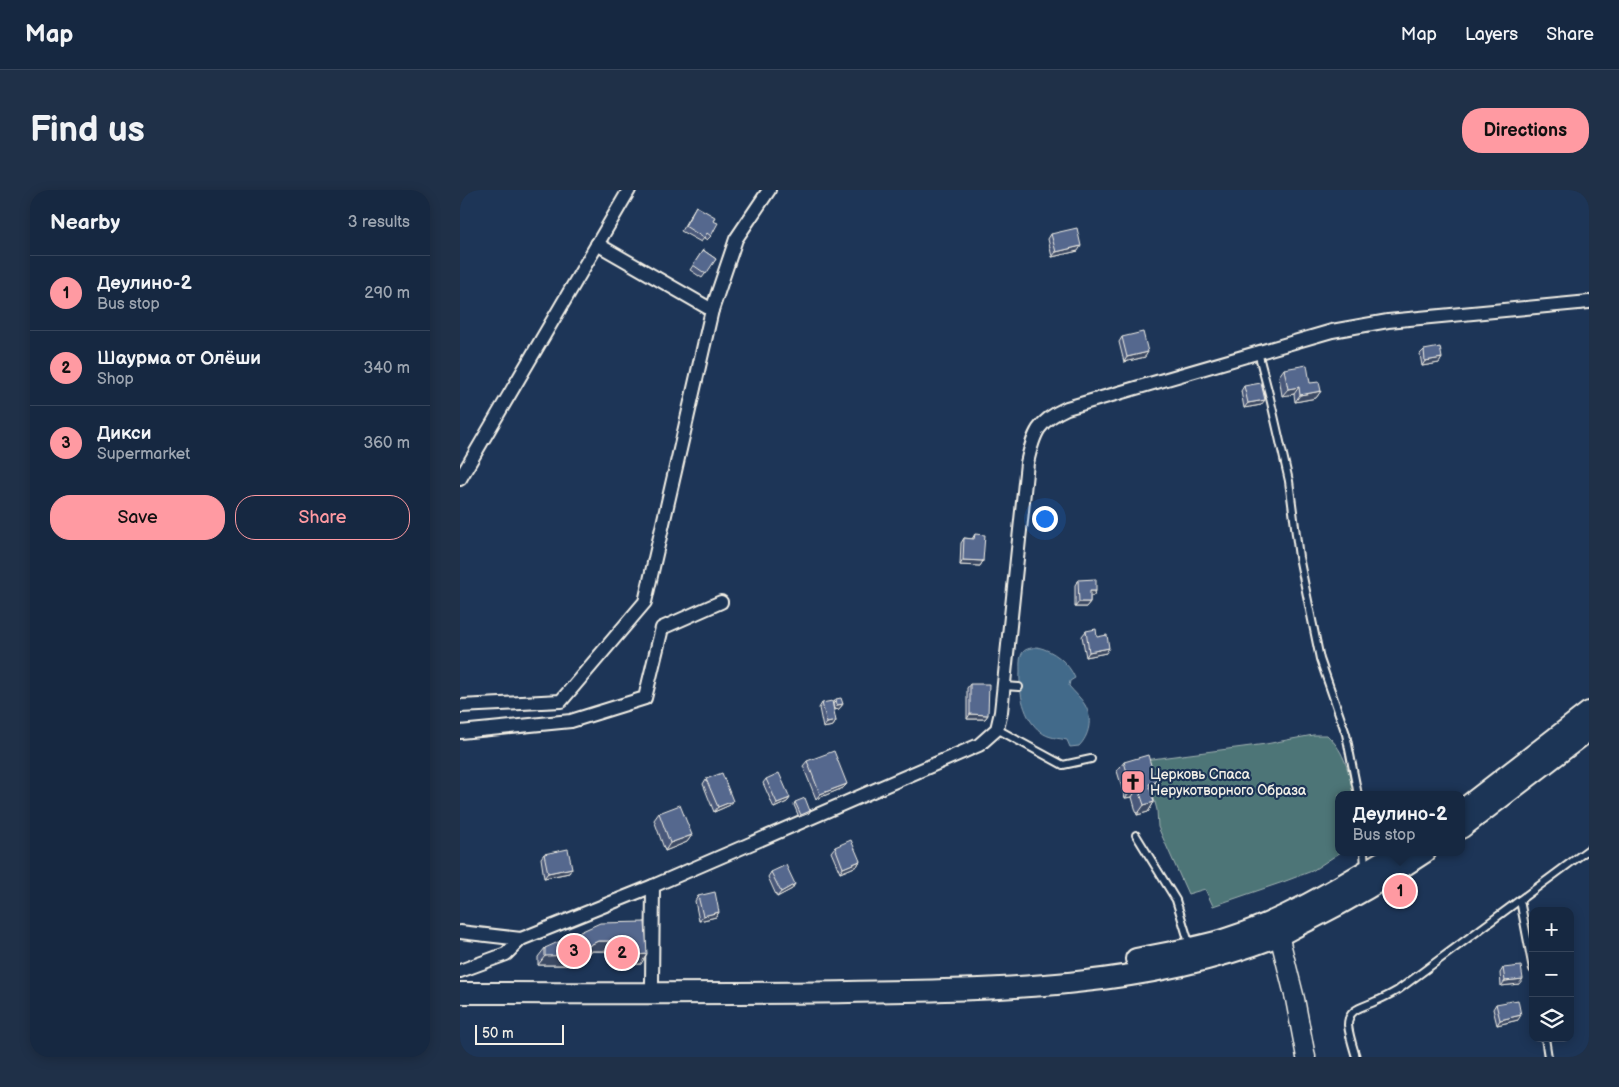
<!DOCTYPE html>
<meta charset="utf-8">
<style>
body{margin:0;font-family:"Balsamiq Sans",sans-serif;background:#1f3048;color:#f1f3f6}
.controls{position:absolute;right:15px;bottom:15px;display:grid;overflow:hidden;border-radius:10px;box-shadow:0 2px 12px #0003}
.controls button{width:45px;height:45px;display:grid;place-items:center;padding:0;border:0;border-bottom:1px solid #35445a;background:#162841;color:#f1f3f6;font:25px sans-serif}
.scale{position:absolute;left:15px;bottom:12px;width:89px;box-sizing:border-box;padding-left:5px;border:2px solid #f4f1e8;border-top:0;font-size:14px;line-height:18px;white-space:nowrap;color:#f4f1e8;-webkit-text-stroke:4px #1d3557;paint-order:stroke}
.you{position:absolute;left:584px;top:328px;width:18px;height:18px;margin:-12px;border:4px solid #fff;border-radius:50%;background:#1a73e8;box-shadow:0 0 0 8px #1a73e833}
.badge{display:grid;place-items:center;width:32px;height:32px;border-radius:50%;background:#ff9aa2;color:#111;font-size:16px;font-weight:700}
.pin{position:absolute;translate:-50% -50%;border:2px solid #fff;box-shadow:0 1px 5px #0006}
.popup{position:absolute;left:875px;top:601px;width:130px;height:65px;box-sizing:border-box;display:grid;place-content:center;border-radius:10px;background:#162841;filter:drop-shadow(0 1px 4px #0005);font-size:16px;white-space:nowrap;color:#9ea6b1}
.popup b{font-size:19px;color:#f1f3f6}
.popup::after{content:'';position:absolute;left:50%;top:100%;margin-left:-10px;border:10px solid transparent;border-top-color:#162841}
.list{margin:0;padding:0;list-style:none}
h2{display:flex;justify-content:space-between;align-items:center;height:65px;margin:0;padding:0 20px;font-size:21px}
h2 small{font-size:16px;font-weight:400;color:#9ea6b1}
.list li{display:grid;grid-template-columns:32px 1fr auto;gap:15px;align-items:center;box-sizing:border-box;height:75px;padding:0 20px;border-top:1px solid #35445a}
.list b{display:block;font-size:19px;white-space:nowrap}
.list p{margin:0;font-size:16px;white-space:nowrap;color:#9ea6b1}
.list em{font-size:16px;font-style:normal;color:#9ea6b1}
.actions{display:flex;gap:10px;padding:15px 20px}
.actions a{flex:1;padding:11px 0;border:1px solid #ff9aa2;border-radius:20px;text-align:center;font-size:18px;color:#ff9aa2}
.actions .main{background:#ff9aa2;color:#111}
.icon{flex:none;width:28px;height:28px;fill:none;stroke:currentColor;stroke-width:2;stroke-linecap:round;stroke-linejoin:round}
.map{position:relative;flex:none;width:1129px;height:867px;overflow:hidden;border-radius:20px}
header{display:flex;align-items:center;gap:30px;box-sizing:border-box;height:70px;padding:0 25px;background:#162841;border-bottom:1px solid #35445a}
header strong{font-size:24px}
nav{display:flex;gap:28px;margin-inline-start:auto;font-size:18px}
.intro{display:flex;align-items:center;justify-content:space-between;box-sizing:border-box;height:120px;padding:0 30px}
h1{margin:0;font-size:35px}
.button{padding:12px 22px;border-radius:20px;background:#ff9aa2;color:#111;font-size:18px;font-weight:700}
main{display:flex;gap:30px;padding:0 30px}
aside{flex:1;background:#162841;border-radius:20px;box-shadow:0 2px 12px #0003}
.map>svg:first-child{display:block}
.green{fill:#4d7477;stroke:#a0b2b0}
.water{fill:#436a8a;stroke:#8aa0b0}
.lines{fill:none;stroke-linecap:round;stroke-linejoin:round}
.lane-casing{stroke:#f4f1e8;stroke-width:10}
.street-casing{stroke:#f4f1e8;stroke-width:16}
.secondary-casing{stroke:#f4f1e8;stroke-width:21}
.primary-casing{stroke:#f4f1e8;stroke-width:24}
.lane{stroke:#1d3557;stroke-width:6}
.street{stroke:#1d3557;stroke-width:12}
.secondary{stroke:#1d3557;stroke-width:18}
.primary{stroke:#1d3557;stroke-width:20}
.wall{fill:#48597a;stroke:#f4f1e8}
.shaded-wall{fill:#3b4863;stroke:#f4f1e8}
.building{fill:#54678e;stroke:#f4f1e8}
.labels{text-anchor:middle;stroke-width:4.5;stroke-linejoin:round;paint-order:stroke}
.poi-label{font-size:14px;fill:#f4f1e8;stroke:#1d3557;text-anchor:start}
</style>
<header>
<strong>Map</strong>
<nav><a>Map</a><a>Layers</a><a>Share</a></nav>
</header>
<div class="intro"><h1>Find us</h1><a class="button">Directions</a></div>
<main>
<aside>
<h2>Nearby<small>3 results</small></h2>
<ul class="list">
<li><span class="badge">1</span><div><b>Деулино-2</b><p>Bus stop</p></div><em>290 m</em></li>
<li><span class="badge">2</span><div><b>Шаурма от Олёши</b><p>Shop</p></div><em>340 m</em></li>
<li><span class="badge">3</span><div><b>Дикси</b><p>Supermarket</p></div><em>360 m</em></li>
</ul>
<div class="actions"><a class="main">Save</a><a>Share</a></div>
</aside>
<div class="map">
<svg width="1129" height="867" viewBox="0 0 1129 867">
<rect width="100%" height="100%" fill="#1d3557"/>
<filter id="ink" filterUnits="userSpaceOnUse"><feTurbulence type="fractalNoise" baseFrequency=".02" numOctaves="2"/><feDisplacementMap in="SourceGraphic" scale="10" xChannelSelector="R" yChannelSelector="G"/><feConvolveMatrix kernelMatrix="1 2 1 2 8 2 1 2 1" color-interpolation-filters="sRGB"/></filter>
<g filter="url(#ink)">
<path class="green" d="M853,545h14c19,18 21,36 27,60h-15v57h2l-29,19 -29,11 -70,24 -8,-17 -17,5 -30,-67 -1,-17 -13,-50 122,-16z"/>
<path class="water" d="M577,457c16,3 32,16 38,31l-5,3 -1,5c5,6 12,12 16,19 8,14 4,31 -6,41l-9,1 -3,-7c-9,-2 -19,-2 -26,-8 -18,-14 -22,-39 -21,-61 0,-5 -1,-14 3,-19 3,-4 10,-4 14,-5z"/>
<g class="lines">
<defs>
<g id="lane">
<polyline points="798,162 810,208 829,291 839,367 860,469 886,544 898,605"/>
<polyline points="544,496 559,497"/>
<polyline points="537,539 603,575 631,569"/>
<polyline points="676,645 716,710 730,756"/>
<polyline points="904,662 905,678"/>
<polyline points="1060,710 1073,779"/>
<polyline points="1085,848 1088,867"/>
<path d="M896,867c-3,-10 -7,-22 -8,-32 0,-17 16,-18 28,-24 8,-3 15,-7 22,-11l191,-141"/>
</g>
<g id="street">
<polyline points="252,120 276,49 309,0"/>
<polyline points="0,289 169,0"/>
<polyline points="0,516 101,511 185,412 252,120 137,54"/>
<polyline points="0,542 111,531 185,508 202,438 261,412"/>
<polyline points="0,742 61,749"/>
<polyline points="0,781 46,764 61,749 193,696"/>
<path d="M192,793l1,-97 326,-141 18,-16 4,-17 26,-249c7,-31 11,-42 40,-55l265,-77 56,-10 201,-19"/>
</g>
<polyline id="secondary" points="816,733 835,809 846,867"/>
<g id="primary">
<polyline points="1001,621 1129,522"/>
<polyline points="1001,638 1129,540"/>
<path d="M676,769c30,-6 63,-11 93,-21 60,-19 115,-54 169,-86"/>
<path d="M0,803c130,0 260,1 389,-1 142,-2 295,-3 429,-56 10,-5 20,-11 31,-16 40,-20 79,-43 116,-68"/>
</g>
</defs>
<use href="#lane" class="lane-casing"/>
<use href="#street" class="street-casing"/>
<use href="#secondary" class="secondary-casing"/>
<use href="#primary" class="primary-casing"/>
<use href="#lane" class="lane"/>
<use href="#street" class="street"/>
<use href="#secondary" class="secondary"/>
<use href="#primary" class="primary"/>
</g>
<g class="wall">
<polygon points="236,16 253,31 251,46 247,50 244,48 241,52 221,41"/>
<polygon points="591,44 618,61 592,67 588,49"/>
<polygon points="243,60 256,69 242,88 230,80"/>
<polygon points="662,147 685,167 664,172 659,152"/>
<polygon points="964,160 982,168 979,173 962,176 960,164"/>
<polygon points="824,179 850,193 861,201 856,208 835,212 834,204 822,206 819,186"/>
<polygon points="784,196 801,215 784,218 781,201"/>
<polygon points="515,344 523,371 520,376 500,375 501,353 504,348 512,349"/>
<polygon points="618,390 636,401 633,406 630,406 630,412 626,417 615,417 615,395"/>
<polygon points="626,441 637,447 646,463 626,467 622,446"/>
<polygon points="510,494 528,525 525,529 507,529 507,498"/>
<polygon points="376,509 383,514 379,519 374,520 373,514"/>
<polygon points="362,513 376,531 373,536 363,538 359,518"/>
<polygon points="347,571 387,594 383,598 356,609 343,576"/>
<polygon points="664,572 696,592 691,599 694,612 688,622 677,625 672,607 665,608 657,581"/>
<polygon points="246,589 270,615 254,622 243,594"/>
<polygon points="306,589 330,608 327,612 314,618 303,593"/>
<polygon points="335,612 350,621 349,623 339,627 334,615"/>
<polygon points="199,623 232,645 227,652 205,661 194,630"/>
<polygon points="375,657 400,671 397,676 380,683 371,662"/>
<polygon points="84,664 112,678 109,683 84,688 81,668"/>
<polygon points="311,682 332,699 317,707 308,687"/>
<polygon points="238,706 259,722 256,727 239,731 235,711"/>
<polygon points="185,732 181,774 161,775 160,761 131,761 126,763 126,765 119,775 78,775 78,767 85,758"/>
<polygon points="1043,778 1059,794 1041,796 1040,783"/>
<polygon points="1036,814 1058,830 1037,835 1033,819"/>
</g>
<g class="shaded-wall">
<polygon points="621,56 618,61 592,67 596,62"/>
<polygon points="688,162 685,167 664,172 667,167"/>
<polygon points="982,168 979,173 962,176 965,171"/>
<polygon points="839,197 834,204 822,206 828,199"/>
<polygon points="861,201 856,208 835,212 840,205"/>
<polygon points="805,210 801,215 784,218 788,213"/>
<polygon points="503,370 523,371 520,376 500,375"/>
<polygon points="630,401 636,401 633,406 626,406"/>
<polygon points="619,412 630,412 626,417 615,417"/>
<polygon points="649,458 646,463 626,467 629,462"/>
<polygon points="383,514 379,519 374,520 377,515"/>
<polygon points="510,524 528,525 525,529 507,529"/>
<polygon points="376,531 373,536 363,538 367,533"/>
<polygon points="696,592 689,602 689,594"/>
<polygon points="387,594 383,598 356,609 360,604"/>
<polygon points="678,597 672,607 665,608 672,599"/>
<polygon points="330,608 327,612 314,618 317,613"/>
<polygon points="273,611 270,615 254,622 258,617"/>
<polygon points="694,612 688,622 677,625 684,615"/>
<polygon points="350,621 349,623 339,627 341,625"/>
<polygon points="232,645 227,652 205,661 210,653"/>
<polygon points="400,671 397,676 380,683 383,678"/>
<polygon points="112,678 109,683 84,688 88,683"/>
<polygon points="335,694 332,699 317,707 321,702"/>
<polygon points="259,722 256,727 239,731 243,726"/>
<polygon points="138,751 166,751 160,761 131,761 123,765 126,765 119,775 78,775 85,766 126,757"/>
<polygon points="187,764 181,774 161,775 167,766"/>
<polygon points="1063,789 1059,794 1041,796 1045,791"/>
<polygon points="1061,825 1058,830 1037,835 1040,830"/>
</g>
<g class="building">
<polygon points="236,16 255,27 253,31 258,33 251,46 247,43 244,48 225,36"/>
<polygon points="617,38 621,56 596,62 591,44"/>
<polygon points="243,60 256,69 246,84 233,75"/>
<polygon points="683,142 688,162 667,167 662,147"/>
<polygon points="980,157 982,168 965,171 964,160"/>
<polygon points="847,175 850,193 859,192 861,201 840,205 839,197 828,199 824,179"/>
<polygon points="801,193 805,210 788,213 784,196"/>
<polygon points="515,344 525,345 523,371 503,370 504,348 514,349"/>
<polygon points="636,389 636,401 630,401 630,412 619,412 618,390"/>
<polygon points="636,439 637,447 647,445 649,458 629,462 626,441"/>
<polygon points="510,494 529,494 528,525 510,524"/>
<polygon points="381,508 383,514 377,515 376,509"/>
<polygon points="372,511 376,531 367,533 362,513"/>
<polygon points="374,561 387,594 360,604 347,571"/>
<polygon points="688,565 696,592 689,594 694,612 684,615 678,597 672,599 664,572"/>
<polygon points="262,583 273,611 258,617 246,589"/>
<polygon points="319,583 330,608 317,613 306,589"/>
<polygon points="345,608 350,621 341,625 335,612"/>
<polygon points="220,615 232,645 210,653 199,623"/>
<polygon points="391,650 400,671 383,678 375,657"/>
<polygon points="108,659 112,678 88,683 84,664"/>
<polygon points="326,675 335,694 321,702 311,682"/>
<polygon points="255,702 259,722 243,726 238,706"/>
<polygon points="185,732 187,764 167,766 166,751 138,751 126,757 126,765 85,766 85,758 140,733"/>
<polygon points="1061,776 1063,789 1045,791 1043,778"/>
<polygon points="1058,810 1061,825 1040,830 1036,814"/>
</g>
</g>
<defs>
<symbol id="church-square" viewBox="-11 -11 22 22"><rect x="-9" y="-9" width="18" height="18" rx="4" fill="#ff9aa2" stroke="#1d3557"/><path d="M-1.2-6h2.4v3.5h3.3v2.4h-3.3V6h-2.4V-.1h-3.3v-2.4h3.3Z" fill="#111"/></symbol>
</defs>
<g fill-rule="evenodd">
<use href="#church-square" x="659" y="578" width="28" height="28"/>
</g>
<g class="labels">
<g class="poi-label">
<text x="690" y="589">Церковь Спаса<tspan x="690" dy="16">Нерукотворного Образа</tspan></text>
</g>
</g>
</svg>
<div class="controls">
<button>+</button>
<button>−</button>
<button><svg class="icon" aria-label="layers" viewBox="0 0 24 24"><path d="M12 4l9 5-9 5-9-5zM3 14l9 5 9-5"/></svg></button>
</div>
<div class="scale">50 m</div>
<div class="you"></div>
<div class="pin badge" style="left:940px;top:701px">1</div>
<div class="popup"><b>Деулино-2</b>Bus stop</div>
<div class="pin badge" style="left:162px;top:763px">2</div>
<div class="pin badge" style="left:114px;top:761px">3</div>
</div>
</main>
